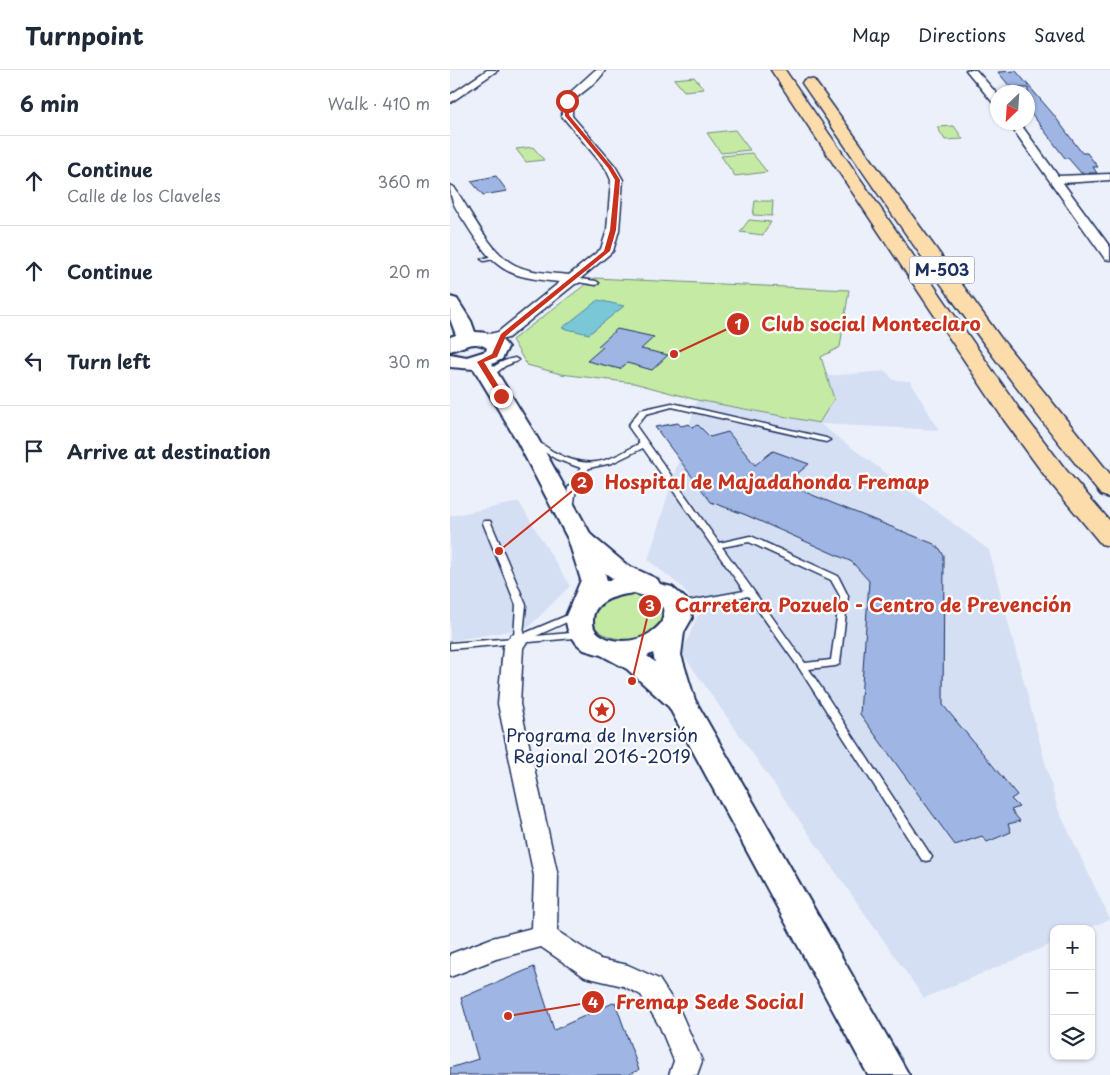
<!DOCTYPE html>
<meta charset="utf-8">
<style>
body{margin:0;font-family:"Playpen Sans",sans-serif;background:#f2f2f3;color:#1f2937}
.controls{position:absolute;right:15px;bottom:15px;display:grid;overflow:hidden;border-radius:10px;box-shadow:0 1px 4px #0004}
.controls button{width:45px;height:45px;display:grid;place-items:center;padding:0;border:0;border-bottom:1px solid #e0e1e3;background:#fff;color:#1f2937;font:25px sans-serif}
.compass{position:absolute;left:540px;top:15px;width:45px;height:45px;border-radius:50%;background:#fff;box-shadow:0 1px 4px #0004;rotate:205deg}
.stop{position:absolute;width:15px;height:15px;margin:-11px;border:4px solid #c8321e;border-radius:50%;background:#fff}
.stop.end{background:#c8321e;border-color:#fff;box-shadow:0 1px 5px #0008}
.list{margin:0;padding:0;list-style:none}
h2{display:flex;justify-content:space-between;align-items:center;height:65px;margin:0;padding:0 20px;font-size:21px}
h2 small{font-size:16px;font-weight:400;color:#747a83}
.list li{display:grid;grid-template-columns:32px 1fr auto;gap:15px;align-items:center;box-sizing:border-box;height:90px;padding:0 20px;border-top:1px solid #e0e1e3}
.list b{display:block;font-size:19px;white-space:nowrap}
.list p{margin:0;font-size:16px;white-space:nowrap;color:#747a83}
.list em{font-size:16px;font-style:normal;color:#747a83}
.icon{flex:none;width:28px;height:28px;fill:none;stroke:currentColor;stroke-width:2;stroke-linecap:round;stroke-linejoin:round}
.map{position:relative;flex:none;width:660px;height:1005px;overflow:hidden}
header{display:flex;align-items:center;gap:30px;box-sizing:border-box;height:70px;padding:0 25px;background:#fff;border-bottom:1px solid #e0e1e3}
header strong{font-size:24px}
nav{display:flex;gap:28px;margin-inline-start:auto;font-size:18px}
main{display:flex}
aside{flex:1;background:#fff}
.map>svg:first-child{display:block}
.built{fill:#d5dff3}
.green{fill:#c5eaa3;stroke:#708c80}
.water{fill:#79c7d7;stroke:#538aa7}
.building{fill:#9fb6e4;stroke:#1b2f5e}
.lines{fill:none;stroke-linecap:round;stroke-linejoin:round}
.lane-casing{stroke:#1b2f5e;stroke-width:3}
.street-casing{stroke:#1b2f5e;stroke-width:3}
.secondary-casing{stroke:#1b2f5e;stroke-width:4}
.highway-casing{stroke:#1b2f5e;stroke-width:3}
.lane{fill:#fff;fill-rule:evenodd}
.street{fill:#fff;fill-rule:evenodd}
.secondary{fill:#fff;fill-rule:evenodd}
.highway{fill:#fddcac;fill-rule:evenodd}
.route{fill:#c8321e}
.labels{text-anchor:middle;stroke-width:4.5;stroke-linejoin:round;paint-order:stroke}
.shield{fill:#fff;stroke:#5f6d8e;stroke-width:1}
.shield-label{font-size:16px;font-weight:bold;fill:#1b2f5e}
.poi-label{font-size:18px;fill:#1b2f5e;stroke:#fff}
.leader{fill:none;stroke:#c8321e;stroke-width:2}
.callout-dot{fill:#c8321e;stroke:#fff;stroke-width:2}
.mark-label{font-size:15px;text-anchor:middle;font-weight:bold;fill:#fff}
.callout-label{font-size:19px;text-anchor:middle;font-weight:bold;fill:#c8321e;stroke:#fff;stroke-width:4.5;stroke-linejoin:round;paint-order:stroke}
</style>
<header>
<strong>Turnpoint</strong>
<nav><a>Map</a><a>Directions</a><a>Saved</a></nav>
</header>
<main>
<aside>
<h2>6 min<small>Walk · 410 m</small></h2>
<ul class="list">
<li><svg class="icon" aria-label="ahead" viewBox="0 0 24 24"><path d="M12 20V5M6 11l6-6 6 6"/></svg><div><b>Continue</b><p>Calle de los Claveles</p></div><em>360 m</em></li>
<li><svg class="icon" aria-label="ahead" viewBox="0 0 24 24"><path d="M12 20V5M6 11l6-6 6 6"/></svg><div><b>Continue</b></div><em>20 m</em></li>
<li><svg class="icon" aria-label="left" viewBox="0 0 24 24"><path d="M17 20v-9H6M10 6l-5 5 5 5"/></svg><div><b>Turn left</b></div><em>30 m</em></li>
<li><svg class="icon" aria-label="arrive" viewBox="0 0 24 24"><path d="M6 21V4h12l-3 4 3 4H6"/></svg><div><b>Arrive at destination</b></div></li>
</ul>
</aside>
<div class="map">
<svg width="660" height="1005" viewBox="0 0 660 1005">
<rect width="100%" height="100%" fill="#ecf0fa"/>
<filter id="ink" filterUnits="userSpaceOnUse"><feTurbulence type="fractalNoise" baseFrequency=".02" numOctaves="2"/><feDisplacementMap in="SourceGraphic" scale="10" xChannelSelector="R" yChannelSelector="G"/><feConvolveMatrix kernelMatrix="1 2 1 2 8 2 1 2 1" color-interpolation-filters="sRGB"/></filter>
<g filter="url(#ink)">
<g class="built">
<polygon points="436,301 443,310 460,311 489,360 370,354 539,480 607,737 660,849 637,859 604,859 604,873 474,928 232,583 249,542 232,517 198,490 247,330 369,353 384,329 377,306"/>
<polygon points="69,432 120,516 78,558 0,571 0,446"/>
</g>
<g class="green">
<polygon points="244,7 254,19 234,21 224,9"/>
<polygon points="504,56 513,69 495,70 487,57"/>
<polygon points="285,60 300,80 271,83 257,63"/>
<polygon points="83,77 94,90 76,92 66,79"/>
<polygon points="302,83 317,102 285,106 271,86"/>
<polygon points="305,131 323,131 322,146 303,145"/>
<polygon points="299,150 321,152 313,165 290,162"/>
<polygon points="144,208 399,220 390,277 371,287 384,329 369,353 247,330 184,313 111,304 77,295 62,270"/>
<path d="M170,524c9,0 18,-1 27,3 15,5 20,21 7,32 -34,30 -101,-13 -34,-35z"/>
</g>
<polygon class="water" points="148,230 174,236 139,264 112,258"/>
<g class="building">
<polygon points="566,1 603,44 632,83 637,83 648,97 643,97 647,103 631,103 618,88 615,88 578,39 578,18 561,18 548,2"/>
<polygon points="46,106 57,121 33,125 21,111"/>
<polygon points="167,259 204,267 191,279 218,285 202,300 177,293 170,299 137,291 153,277 148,276"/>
<polygon points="228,353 231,356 239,354 242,357 248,355 260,367 278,362 305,395 323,381 359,394 335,414 484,474 490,479 494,486 493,635 567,725 561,729 569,737 561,740 570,751 558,754 561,762 537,772 532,766 505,775 410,644 419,511 402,492 296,445 261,432 205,357"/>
<polygon points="84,897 104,960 165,932 189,1000 177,1005 0,1005 0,998 28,989 11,928"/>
</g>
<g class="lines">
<defs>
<g id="lane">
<polygon points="47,185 50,187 49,188 34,191 31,189"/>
<polygon points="124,208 146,211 149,213 146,215 122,211 122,209"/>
<path d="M65,288l3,2 -1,1 -12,5 -9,7 -1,8h-6l-1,-9c8,-8 16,-12 27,-14z"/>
<path d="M222,333l154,35 4,2 -4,2 -154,-35 -26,7 -10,12 83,117 31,-7 3,1 85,39 10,20 -8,67 -2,2 -3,1 -26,3 121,185 2,3 -2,3 -4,1 -4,-1 -123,-192 -51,-72 -70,13 -3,-1 -2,-2 5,-3 66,-12 -101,-143 -31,15 -23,5 -13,20 -3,21 -4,2 -4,-2 3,-21 13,-20 -25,-9 -26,-16 1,-2c8,0 15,6 21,10 37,20 53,12 88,-8l-12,-17 12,-16zM299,472l82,38 9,16 -9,64 -26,3 -83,-116z"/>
<polygon points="34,451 40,451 41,453 76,535 73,564 125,542 130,545 128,547 86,566 132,562 135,563 137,565 135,567 0,579 0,573 64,568 66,535 33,453"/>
</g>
<g id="street">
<polygon points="37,0 48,0 0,33 0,25"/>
<path d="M145,0h10c-6,13 -23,21 -33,32v14l43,50 8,14 -4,50 -6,21 -33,28 -1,4 -4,1 -67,54 -22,5 -5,-1 -2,-3 2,-3 17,-4 62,-50c-55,-5 -65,-12 -94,-58 -9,-14 -16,-22 -16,-39l4,2c16,23 36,66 61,78 17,8 36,8 54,10l32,-26 6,-19 4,-50 -5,-11 -44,-53 1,-17z"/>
<polygon points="516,0 526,0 548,25 548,35 544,34"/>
<polygon points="558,52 569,52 608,106 660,104 660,110 613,113 660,177 660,190 655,189"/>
<polygon points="68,563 75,565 78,570 73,578 70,634 108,806 107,861 150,889 178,895 209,909 231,943 252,991 247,1005 219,1005 224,991 210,957 191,925 173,916 135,907 91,877 46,889 0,907 0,884 42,868 82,858 84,806 48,634 53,577 61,565"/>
</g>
<path id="secondary" d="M0,227l7,2 14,22 4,11c13,0 25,3 33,15l-6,12 -10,5 46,75 53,96 36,30 30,14 3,5 12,3 14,12 4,6 2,13 -8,14 -3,23 14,45 214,375h-41l-199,-368 -42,-38 -26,-14 -17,-5 -7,-6 -9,-13 -3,-13 16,-38 -13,-41 -52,-100 -42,-70 -24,-2v-13l17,3 19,-6 1,-3c-13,-9 -24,0 -37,3v-14l6,-2 -6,-16zM155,503l9,6 -7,2zM184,523l19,6 10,9c2,13 -2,17 -13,25 -14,10 -41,12 -54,-2 -3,-3 -3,-7 -3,-11 0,-20 25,-25 41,-27zM203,583l2,9 -8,-6z"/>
<g id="highway">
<polygon points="321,0 335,0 570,340 616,400 660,451 660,476 651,474 598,410 554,350"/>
<path d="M359,9l5,1 186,257 110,137v24l-9,-3c-108,-131 -203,-272 -299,-412l2,-3z"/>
</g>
</defs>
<use href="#lane" class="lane-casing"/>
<use href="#street" class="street-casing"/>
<use href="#secondary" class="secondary-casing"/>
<use href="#highway" class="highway-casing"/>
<use href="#lane" class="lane"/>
<use href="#street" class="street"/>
<use href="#secondary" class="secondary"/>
<use href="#highway" class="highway"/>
</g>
</g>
<polygon class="route" points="117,30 119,31 119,45 162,97 170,110 166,160 160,181 56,266 47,287 34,292 55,326 51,328 48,326 27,292 42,284 51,264 154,181 160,160 165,110 158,98 115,46 114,31"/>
<defs>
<symbol id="sight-ring" viewBox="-11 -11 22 22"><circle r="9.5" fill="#fff" stroke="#c8321e" stroke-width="1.5"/><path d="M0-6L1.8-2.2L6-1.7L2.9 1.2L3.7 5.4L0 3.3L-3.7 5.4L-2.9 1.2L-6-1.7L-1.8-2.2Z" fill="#c8321e"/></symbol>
</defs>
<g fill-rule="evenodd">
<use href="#sight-ring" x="138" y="626" width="28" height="28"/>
</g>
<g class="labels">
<rect class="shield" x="459.5" y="186.5" width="65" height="27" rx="4"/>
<g class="shield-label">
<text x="492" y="206">M-503</text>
</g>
<g class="poi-label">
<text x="152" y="672">Programa de Inversión<tspan x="152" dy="21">Regional 2016-2019</tspan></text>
</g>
</g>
<path class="leader" d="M224 284L288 254M49 481L132 413M182 611L200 536M58 946L143 932"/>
<g class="callout-dot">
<circle cx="224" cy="284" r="5"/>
<circle cx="49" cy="481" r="5"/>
<circle cx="182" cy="611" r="5"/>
<circle cx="58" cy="946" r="5"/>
<circle cx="288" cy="254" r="12"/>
<circle cx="132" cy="413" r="12"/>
<circle cx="200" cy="536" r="12"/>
<circle cx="143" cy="932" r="12"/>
</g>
<g class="mark-label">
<text x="288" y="260">1</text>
<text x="132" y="418">2</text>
<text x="200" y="541">3</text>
<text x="143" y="938">4</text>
</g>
<g class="callout-label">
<text x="421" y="261">Club social Monteclaro</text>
<text x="317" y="419">Hospital de Majadahonda Fremap</text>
<text x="423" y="542">Carretera Pozuelo - Centro de Prevención</text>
<text x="260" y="939">Fremap Sede Social</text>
</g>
</svg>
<div class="controls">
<button>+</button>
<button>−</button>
<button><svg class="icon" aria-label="layers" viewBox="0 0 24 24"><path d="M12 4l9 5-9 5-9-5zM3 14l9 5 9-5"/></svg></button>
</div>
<svg class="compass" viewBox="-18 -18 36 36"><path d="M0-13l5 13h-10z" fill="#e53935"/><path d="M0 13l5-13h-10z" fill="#747a83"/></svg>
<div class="stop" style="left:117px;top:31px"></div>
<div class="stop end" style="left:51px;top:326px"></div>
</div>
</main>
